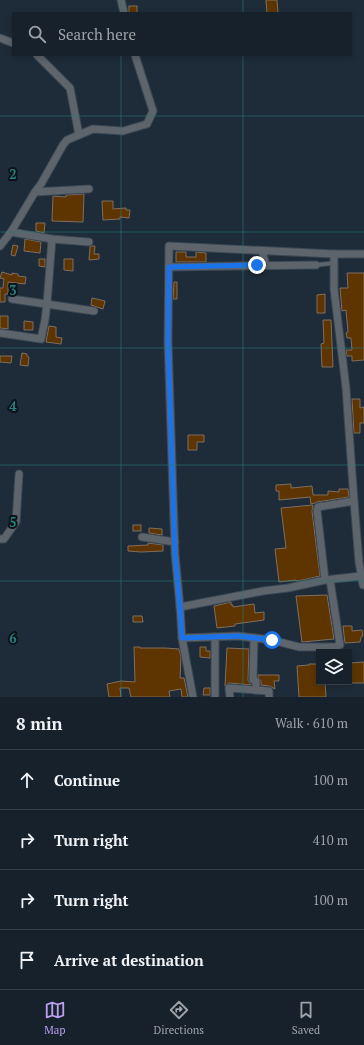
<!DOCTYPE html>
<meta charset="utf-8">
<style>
body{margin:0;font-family:"PT Serif",serif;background:#1f2933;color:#f1f3f6}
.controls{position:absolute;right:12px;bottom:12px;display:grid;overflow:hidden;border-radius:0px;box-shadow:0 2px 6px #0003}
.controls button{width:36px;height:36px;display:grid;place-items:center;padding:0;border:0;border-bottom:1px solid #353e47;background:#16212b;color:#f1f3f6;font:20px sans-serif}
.stop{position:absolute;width:12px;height:12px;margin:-9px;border:3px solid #1a73e8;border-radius:50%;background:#fff}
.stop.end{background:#1a73e8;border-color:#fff;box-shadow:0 1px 4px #0008}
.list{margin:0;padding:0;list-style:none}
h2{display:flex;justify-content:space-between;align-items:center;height:52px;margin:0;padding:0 16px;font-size:17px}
h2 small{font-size:13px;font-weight:400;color:#9ea3a9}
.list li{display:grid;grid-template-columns:26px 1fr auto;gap:12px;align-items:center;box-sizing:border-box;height:60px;padding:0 16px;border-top:1px solid #353e47}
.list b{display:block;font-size:15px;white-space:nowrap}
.list em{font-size:13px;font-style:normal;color:#9ea3a9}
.icon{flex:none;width:22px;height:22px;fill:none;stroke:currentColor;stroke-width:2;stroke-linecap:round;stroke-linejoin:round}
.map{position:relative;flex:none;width:364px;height:697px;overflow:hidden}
.search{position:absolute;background:#16212b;box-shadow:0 2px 6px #0003;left:12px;right:12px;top:12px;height:44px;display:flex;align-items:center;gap:10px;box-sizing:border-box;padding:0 14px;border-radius:0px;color:#9ea3a9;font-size:15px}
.sheet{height:292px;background:#16212b}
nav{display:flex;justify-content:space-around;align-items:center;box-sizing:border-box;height:56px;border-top:1px solid #353e47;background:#16212b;font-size:11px;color:#9ea3a9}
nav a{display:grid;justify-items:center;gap:2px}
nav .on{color:#bca0f2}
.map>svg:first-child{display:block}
.building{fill:#5e3500;stroke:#7f6e5f}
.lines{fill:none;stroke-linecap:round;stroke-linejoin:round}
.service-casing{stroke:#3a4754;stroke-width:5.5}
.minor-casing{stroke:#3a4754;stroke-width:9}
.service{stroke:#5d646b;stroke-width:3.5}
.minor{stroke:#5d646b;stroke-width:7}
.route{stroke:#1a73e8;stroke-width:5}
.grid{fill:none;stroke:#25827c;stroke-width:1;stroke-opacity:0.55}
.grid-label{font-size:13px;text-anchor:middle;font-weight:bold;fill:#25827c;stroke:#0d131a;stroke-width:4;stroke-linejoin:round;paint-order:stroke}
</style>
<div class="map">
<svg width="364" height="697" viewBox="0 0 364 697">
<rect width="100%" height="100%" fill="#1e2c39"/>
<g class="building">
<polygon points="266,0 277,0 278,13 267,13"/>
<rect x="129" y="6" width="8" height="7"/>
<polygon points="84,194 83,222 52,221 53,196 66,197 66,195"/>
<polygon points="102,201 113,201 113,209 126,208 126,210 130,210 129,218 120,217 120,219 103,220"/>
<polygon points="36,223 45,223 44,233 36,231"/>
<polygon points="25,239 41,242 40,253 24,251"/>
<polygon points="13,245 18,246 15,256 11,255"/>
<polygon points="91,246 95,246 94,254 99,254 99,259 89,260 90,247"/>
<polygon points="176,252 186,252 186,257 196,257 196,252 206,253 206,262 176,262"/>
<polygon points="39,259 45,259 45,267 39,266"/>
<polygon points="64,259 73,259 73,271 64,270"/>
<polygon points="2,272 12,275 12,273 18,274 18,276 26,277 25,284 8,282 8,294 5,294 5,302 0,302 0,288 3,288 4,279 0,278"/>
<polygon points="347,273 364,273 364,360 352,361 352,356 347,356 346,350 352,350 351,338 347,338 346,333 348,332 346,310 342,311 340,288 348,288"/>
<polygon points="174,282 177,282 177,299 173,299"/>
<polygon points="325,294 325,313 317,313 317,295"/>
<polygon points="92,298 105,301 103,309 91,305"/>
<polygon points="0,316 8,316 8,329 0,328"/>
<polygon points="323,320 331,320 333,367 322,367 321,344 324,343"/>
<polygon points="24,321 33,322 33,330 24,330"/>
<polygon points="49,326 56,327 56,337 62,338 61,344 46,342"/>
<polygon points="22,353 27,354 27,356 29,357 28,366 20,365"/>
<polygon points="0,356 12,356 11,363 0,362"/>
<polygon points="352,399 360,399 360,408 364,407 364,423 360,423 360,433 354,433"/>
<polygon points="188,435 204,435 204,442 197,442 197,450 188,450"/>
<polygon points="291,484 291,488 312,486 313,495 328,495 328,491 339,492 339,489 348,489 349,497 317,502 315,503 311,504 310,497 279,500 279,491 276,491 276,485"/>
<polygon points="313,505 312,511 320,576 298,581 296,581 296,580 279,582 275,549 286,548 281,508"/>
<rect x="133" y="525" width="8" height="6"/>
<polygon points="149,528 162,529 162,535 149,533"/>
<polygon points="148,543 163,545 163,551 141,552 128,551 128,546 148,545"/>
<polygon points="327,595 334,639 302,642 296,596"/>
<polygon points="231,602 231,605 233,605 233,607 254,604 255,613 264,612 264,620 235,624 235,626 217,628 214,606"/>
<polygon points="133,616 142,616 143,622 133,622"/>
<polygon points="343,626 352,626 352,631 362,630 363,636 361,637 360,642 345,643"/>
<polygon points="134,647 140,647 140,648 165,648 179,649 181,657 180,678 184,678 188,697 182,697 181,689 169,691 170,697 131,697 129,688 120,688 121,697 109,697 107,684 121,681 135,682"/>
<polygon points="200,647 206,647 206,651 210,651 210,658 200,657"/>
<polygon points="227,648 249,649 248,680 249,682 251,685 229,683 225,686"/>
<polygon points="364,662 364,683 349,683 349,663"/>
<polygon points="309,664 319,664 319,682 325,682 326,697 299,697 297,666 309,665"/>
<polygon points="258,675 279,675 279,681 274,681 275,689 270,686 261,685 261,681 258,677"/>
<polygon points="204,688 210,688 210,695 203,695"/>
</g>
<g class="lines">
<defs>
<polyline id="service" points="316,265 334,263"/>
<g id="minor">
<polyline points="121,0 124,13"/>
<polyline points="0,38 13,43"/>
<polyline points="37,55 70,88 79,135"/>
<polyline points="35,192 89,189"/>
<polyline points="11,232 52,239 89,242"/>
<polyline points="0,246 11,232 35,192 41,184 63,145 67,140 93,129 123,131 147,124 153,111 135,55"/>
<polyline points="262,251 266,265"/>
<polyline points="169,267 316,265"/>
<polyline points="12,299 94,311"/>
<polyline points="0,333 41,339 45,320 47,304 52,239"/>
<polyline points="142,537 175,542"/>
<polyline points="0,539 4,539 16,522 19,474"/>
<polyline points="325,580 317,510 318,507 354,501"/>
<polyline points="363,585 359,562 354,501 346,388 334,289 334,254 364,254"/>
<polyline points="180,607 175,554 168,341 169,246 334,254"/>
<polyline points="182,638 238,636 272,640 299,647 334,647 340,645 330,580"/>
<polyline points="254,638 253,680 256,681 256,690"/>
<polyline points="193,697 182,638 180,607 263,591 288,588 325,580 361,576"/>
<polyline points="215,697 215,637"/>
<polyline points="230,697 229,688 269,691 269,697"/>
</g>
</defs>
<use href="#service" class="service-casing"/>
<use href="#minor" class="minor-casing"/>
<use href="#service" class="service"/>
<use href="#minor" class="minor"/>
</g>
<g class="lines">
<polyline class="route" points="257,265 169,267 168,340 175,554 180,607 182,638 238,636 272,640"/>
</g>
<path class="grid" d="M121,0v13M243,0v13M121,55v642M243,55v642M0,116h364M0,232h364M0,348h364M0,465h364M0,581h364"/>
<g class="grid-label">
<text x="13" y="179">2</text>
<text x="13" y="295">3</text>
<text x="13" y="411">4</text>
<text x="13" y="527">5</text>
<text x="13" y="643">6</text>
</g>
</svg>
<div class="controls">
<button><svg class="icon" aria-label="layers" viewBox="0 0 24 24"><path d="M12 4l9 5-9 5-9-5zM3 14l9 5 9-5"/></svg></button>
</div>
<div class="stop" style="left:272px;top:640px"></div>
<div class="stop end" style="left:257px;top:265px"></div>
<div class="search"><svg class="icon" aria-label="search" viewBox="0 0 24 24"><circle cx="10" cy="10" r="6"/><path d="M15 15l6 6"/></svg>Search here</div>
</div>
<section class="sheet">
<h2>8 min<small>Walk · 610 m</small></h2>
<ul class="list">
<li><svg class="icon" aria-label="ahead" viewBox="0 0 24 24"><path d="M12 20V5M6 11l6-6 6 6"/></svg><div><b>Continue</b></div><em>100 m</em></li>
<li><svg class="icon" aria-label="right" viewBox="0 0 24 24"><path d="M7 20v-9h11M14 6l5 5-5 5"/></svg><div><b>Turn right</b></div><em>410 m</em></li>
<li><svg class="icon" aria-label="right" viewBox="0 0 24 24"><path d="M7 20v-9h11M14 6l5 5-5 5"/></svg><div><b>Turn right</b></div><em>100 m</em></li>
<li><svg class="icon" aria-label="arrive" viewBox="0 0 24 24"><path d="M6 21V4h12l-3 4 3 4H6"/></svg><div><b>Arrive at destination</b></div></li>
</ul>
</section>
<nav>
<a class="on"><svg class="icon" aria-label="map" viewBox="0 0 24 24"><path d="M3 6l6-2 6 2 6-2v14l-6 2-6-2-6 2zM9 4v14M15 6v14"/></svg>Map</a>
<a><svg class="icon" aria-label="directions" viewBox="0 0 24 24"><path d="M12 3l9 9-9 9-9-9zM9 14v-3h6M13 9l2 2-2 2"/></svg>Directions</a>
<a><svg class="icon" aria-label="saved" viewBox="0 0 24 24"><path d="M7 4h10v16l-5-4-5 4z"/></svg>Saved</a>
</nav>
